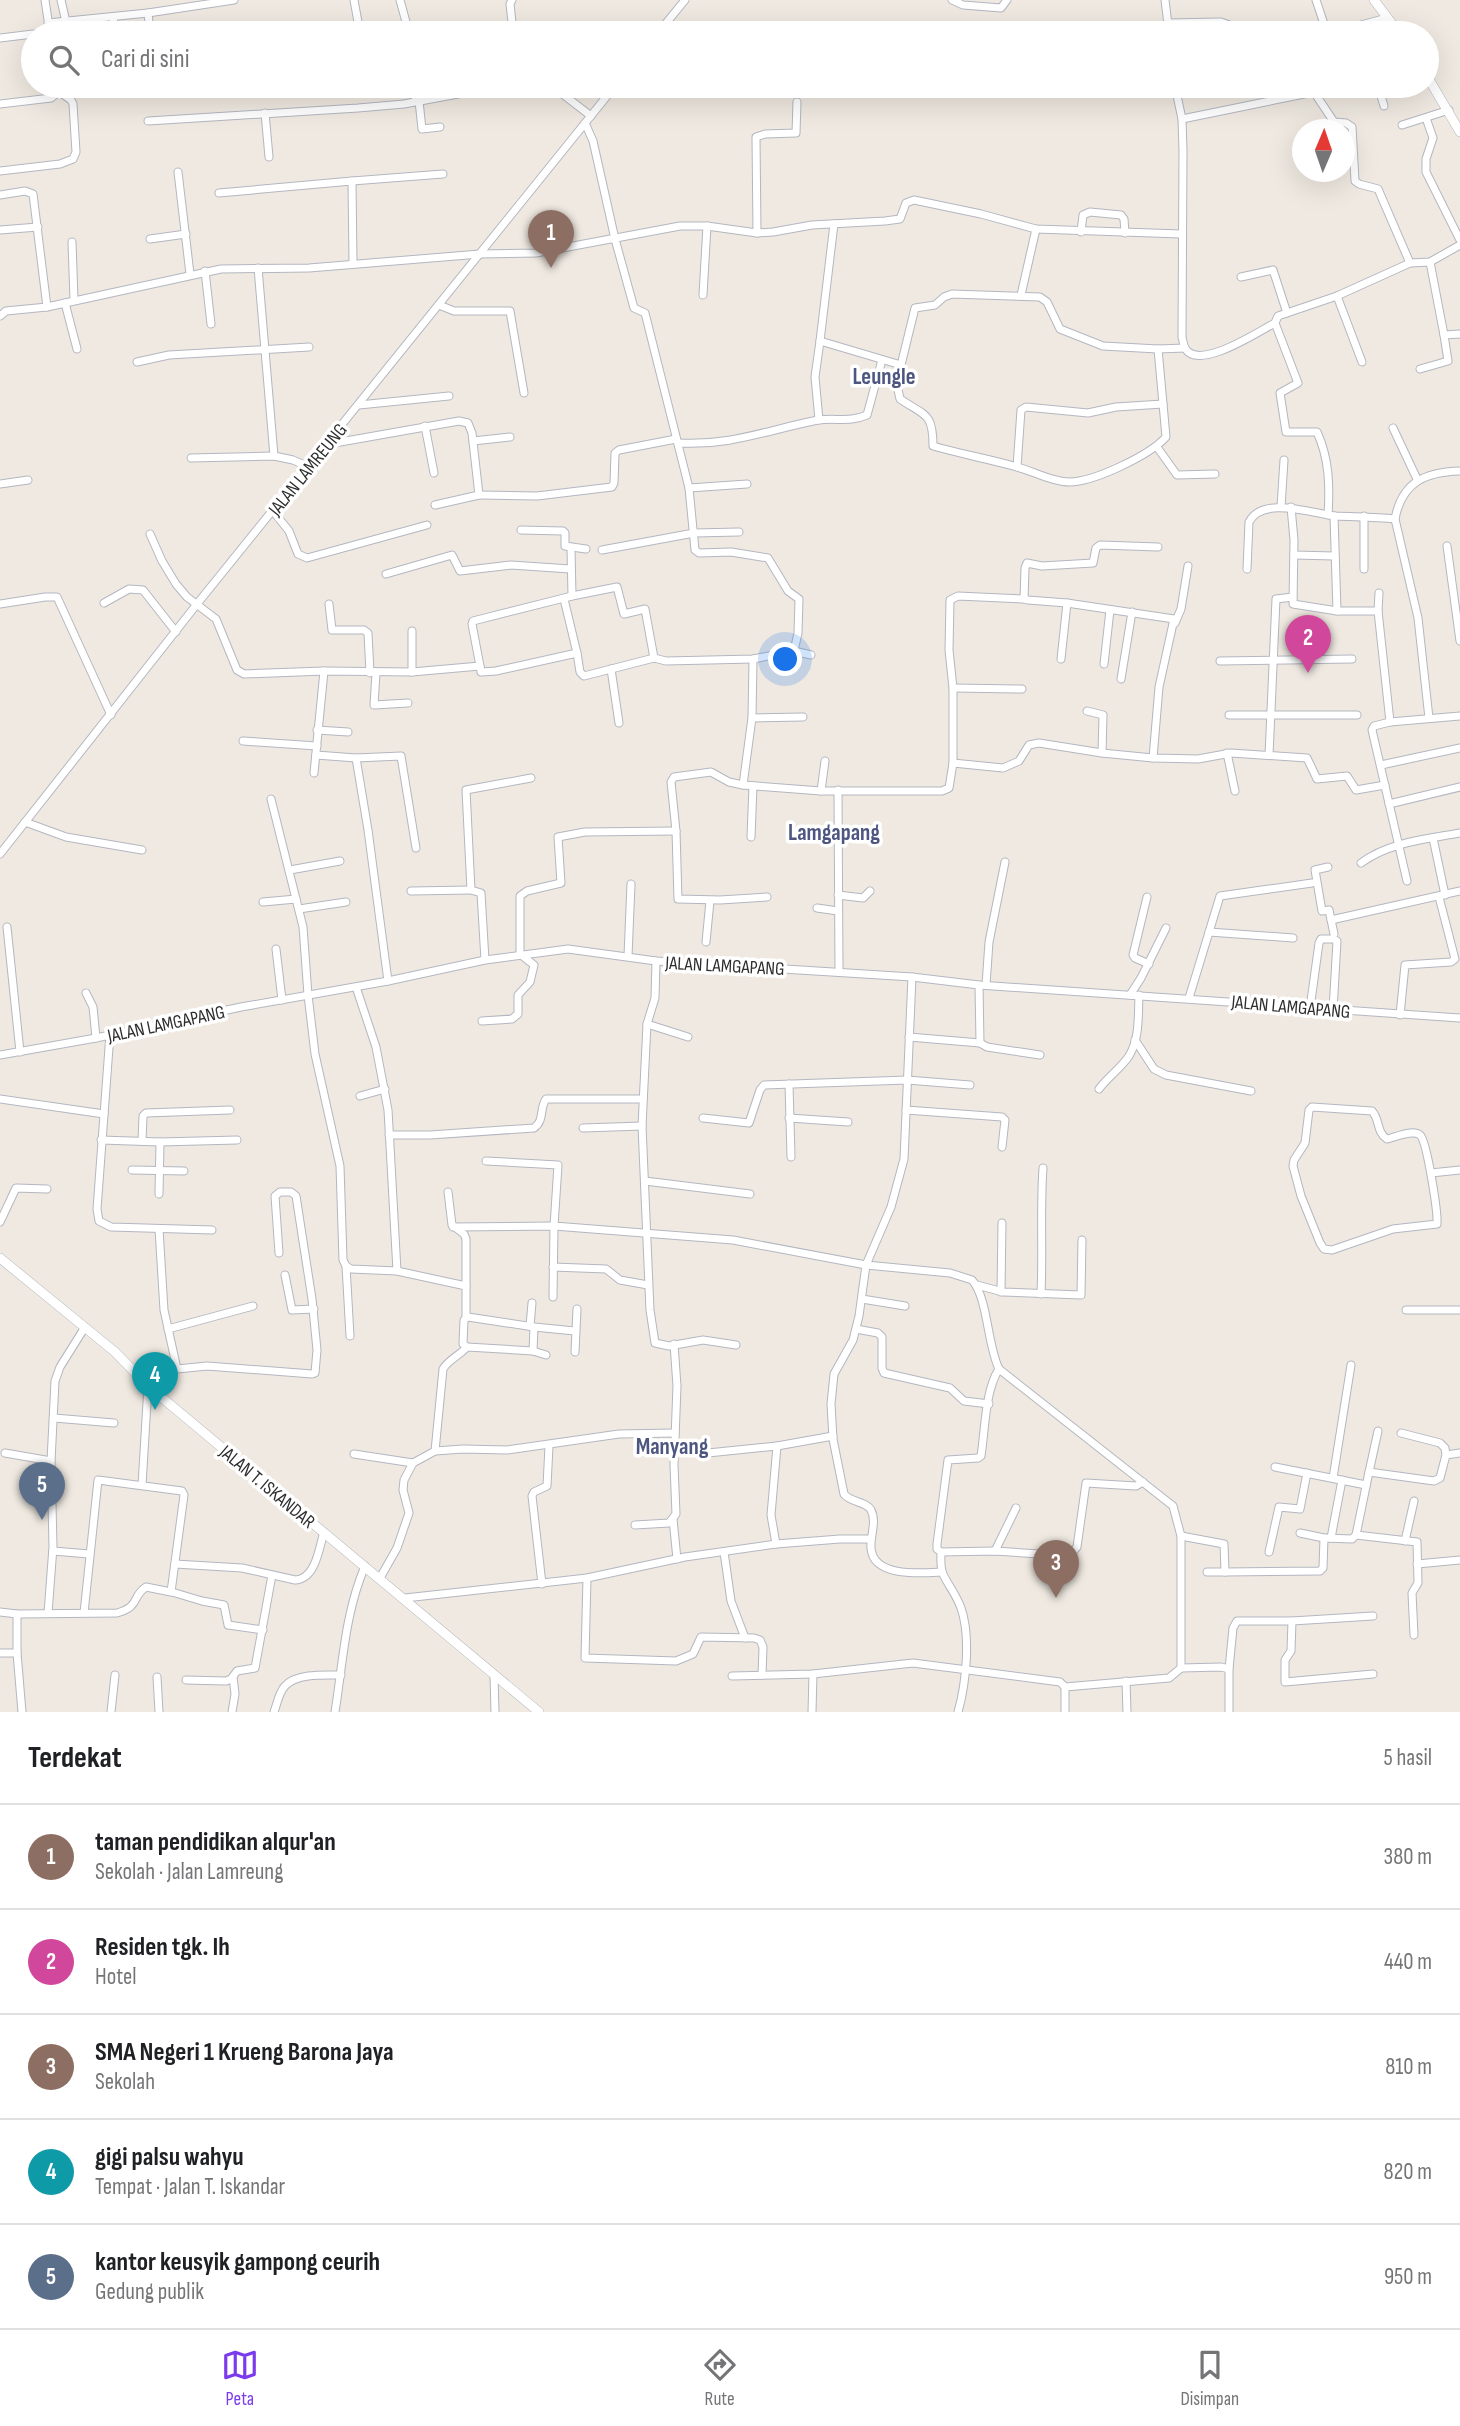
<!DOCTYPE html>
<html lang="id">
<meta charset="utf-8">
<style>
body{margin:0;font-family:"Sofia Sans Condensed",sans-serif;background:#f2f2f2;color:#202124}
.compass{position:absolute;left:1292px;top:119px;width:63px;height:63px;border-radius:50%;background:#fff;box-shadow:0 7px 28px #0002;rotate:2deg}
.you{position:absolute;left:786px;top:660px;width:24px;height:24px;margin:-18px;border:5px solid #fff;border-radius:50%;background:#1a73e8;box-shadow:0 0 0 10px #1a73e833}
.badge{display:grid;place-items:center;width:46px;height:46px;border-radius:50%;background:#7c3aed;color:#fff;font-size:23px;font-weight:700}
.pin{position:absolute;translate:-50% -58px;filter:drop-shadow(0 2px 4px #0008)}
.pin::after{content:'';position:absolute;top:37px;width:24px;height:21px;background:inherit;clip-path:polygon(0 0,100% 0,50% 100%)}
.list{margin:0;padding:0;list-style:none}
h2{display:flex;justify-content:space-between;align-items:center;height:91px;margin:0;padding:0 28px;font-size:30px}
h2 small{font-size:23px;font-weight:400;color:#757577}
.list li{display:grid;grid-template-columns:46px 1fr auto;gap:21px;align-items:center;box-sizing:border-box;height:105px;padding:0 28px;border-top:2px solid #e0e0e0}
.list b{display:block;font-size:26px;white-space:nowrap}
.list p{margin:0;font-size:23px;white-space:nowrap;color:#757577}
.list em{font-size:23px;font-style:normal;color:#757577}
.icon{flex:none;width:38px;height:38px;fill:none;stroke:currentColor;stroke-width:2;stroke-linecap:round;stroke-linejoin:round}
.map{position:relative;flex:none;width:1460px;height:1712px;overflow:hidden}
.search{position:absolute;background:#fff;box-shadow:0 7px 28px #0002;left:21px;right:21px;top:21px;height:77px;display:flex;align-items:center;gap:18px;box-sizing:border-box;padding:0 24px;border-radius:38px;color:#757577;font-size:26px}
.sheet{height:616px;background:#fff}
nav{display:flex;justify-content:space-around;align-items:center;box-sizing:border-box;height:98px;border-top:2px solid #e0e0e0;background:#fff;font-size:19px;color:#757577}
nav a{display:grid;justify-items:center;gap:4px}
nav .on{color:#7c3aed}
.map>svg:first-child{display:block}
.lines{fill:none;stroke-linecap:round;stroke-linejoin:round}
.minor-casing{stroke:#b4b7c1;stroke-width:9}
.tertiary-casing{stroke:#b4b7c1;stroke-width:10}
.minor{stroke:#fff;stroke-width:7}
.tertiary{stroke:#fff;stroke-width:9}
.labels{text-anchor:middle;stroke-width:7;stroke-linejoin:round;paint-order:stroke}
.street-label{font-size:19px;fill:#2e2e2e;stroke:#fff}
.quarter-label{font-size:23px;font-weight:bold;fill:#4d5680;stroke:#fff}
</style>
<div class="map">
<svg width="1460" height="1712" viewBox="0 0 1460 1712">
<rect width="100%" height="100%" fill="#efe9e1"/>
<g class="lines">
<defs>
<g id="minor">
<polyline points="45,0 50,33"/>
<polyline points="61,0 66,22"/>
<polyline points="354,0 360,33"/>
<polyline points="400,0 409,33"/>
<polyline points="512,0 510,4 512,22"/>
<polyline points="952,0 963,5 1001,8 1007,0"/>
<polyline points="1165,0 1169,33"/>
<polyline points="1316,0 1326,30"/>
<polyline points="148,13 150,33"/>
<polyline points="113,17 115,33"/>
<polyline points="48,23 148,13 234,0"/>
<polyline points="1168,23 1221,22 1251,33"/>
<polyline points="658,33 685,0"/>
<polyline points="1305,33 1350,28 1387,18"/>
<polyline points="0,38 33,34"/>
<polyline points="120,86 120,91"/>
<polyline points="413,86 416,101"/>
<polyline points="552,86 591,116"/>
<path d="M1175,86l7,33 1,32 -1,186c1,3 1,7 3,11 13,24 74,-17 90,-25l3,-7 59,-20 73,-33 20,-1 30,-17"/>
<polyline points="1378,86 1384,106"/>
<polyline points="419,101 422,129 440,127"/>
<polyline points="0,104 51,98 56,94 57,86"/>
<polyline points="265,113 269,157"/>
<polyline points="1426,118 1433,138 1426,159 1426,172 1460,240"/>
<polyline points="1182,119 1314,92 1334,122 1346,123 1352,127 1355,181 1359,184 1378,189 1410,263"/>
<polyline points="148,121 358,108 404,104 501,86"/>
<polyline points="1402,125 1449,110"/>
<polyline points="0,171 60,164 73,159 76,152 73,104 71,100 57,90"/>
<polyline points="178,172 190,274"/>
<polyline points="352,181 443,174"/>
<polyline points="219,193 352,181 353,263"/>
<polyline points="0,195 25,191 33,194 47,307"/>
<path d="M834,224l-14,117 81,24 -4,20 3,14c25,17 33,13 33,47 28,8 56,13 84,21 16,4 35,15 52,15 25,0 81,-27 97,-45l-8,-88"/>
<polyline points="0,230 38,227"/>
<polyline points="1081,232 1083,215 1090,212 1121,215 1124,219 1125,233"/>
<polyline points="757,233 756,137 765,134 796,133 797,102"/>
<polyline points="150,239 186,234"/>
<polyline points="72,242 74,300"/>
<polyline points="1430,262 1444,335 1460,334"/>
<polyline points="258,268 274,456"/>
<polyline points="205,271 211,324"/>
<polyline points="1241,277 1273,270 1287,313"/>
<polyline points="703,295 707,226"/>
<polyline points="1021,295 1036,229"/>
<polyline points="1337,296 1362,362"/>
<polyline points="65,303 77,349"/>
<polyline points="439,305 454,311 510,311 524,393"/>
<polyline points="0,316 6,311 47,307 221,269 309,268 480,254 536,253 680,226 707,226 757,233 773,232 812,225 885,221 900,219 906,203 914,200 981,214 1036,229 1181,234"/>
<path d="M1275,323l23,60 -18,10 6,39h31c12,26 13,53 11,83"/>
<polyline points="137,362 169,355 309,347"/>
<polyline points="901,365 915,308 935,305 944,297 952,294 1040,297 1047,302 1060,329 1103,346 1158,349 1185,348"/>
<polyline points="1420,369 1448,361 1444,335"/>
<polyline points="359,405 449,396"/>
<polyline points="819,420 815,377 820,341"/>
<polyline points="425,426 434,473"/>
<polyline points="1393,428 1417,479"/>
<polyline points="473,441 510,437"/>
<path d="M678,443c53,3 89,-13 140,-23 16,-2 34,2 49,-5l15,-55"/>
<polyline points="329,444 459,421 468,423 472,433 479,495 435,505"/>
<polyline points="1157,447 1177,475 1215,474"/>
<polyline points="191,458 274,456 293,460 309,467"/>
<polyline points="1017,467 1021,410 1026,407 1088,413 1116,407 1163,404"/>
<polyline points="0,484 28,480"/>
<polyline points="689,488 747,484"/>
<polyline points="479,495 537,496 612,487 614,483 615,453 619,450 676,439"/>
<polyline points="1281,507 1284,460"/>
<polyline points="1291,507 1294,540 1293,604 1337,611 1378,611 1390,722"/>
<polyline points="273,511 289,531 298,554 307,558 427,525"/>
<polyline points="1334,516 1337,611"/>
<polyline points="1364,516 1364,569"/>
<polyline points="521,530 563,531 565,533 565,546 586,549"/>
<polyline points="150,534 162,561 176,584 187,597 216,619 237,670 244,674 324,671 412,672 480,666 472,624 473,621 572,596 617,587 624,614 645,609 654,658"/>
<polyline points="1447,546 1460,641"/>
<polyline points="571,548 572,596"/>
<polyline points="602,550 694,533 739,532"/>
<polyline points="1294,555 1334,556"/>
<path d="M1247,569l2,-47c14,-27 65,-8 87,-6 20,1 39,1 59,3"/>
<polyline points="386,574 452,555 460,571 511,565 570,569"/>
<polyline points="104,603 129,589 143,590 176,632"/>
<polyline points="0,604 45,597 57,597 111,715"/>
<polyline points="329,604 332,630 364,630 368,633 370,673"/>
<polyline points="1378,611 1379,593"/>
<polyline points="1175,623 1181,609 1188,566"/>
<polyline points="794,651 811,655"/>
<polyline points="577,653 580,672 584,676 654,658 666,661 753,659 794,651 798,633 799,599 788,591 768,558 731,552 699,553 695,550 689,488 645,313 634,308 615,239 593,141 585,123"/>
<polyline points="1061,659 1067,603"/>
<polyline points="1220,661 1352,659"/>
<polyline points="1104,664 1110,610"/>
<polyline points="480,666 481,672 496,671 577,653 564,599"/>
<polyline points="611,669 619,723"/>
<polyline points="412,672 412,631"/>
<polyline points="376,673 374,705 408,703"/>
<polyline points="1121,679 1132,612"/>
<polyline points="953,688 1022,689"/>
<polyline points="1087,711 1103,715 1102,753"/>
<polyline points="1229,715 1357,715"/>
<polyline points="752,718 803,717"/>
<path d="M1429,718l-11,-100 -23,-99c7,-37 30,-47 65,-48"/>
<polyline points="317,730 348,732"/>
<polyline points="243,741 317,746"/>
<polyline points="1227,753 1235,791"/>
<polyline points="316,755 356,758 401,756 416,848"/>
<polyline points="1269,755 1276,599 1293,597"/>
<polyline points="356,758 368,830 388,981"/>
<polyline points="1153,758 1159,687 1174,619 1067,603 1028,600 1024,599 1025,568 1027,563 1042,566 1093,563 1096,548 1100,545 1158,547"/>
<polyline points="953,763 953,688 949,650 950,600 958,596 1024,599"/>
<polyline points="1381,765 1460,748"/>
<polyline points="314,773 324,671"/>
<polyline points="743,785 752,718 753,659"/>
<polyline points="838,790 839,972"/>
<polyline points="821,791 825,761"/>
<polyline points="271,799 303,927 308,995 315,1054 340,1166 343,1260 346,1266 351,1269 397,1271 388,1110 376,1047 356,987"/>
<polyline points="1389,804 1460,787"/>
<polyline points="25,822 66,837 142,850"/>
<polyline points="751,837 753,786"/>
<polyline points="1433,838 1445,895"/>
<polyline points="0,854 197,604 615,86"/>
<path d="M1361,863c28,-21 66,-24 99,-30"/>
<polyline points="1328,867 1315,870 1322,911 1329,910 1334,934"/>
<polyline points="290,870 340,861"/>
<polyline points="1407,881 1372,730 1374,726 1390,722 1460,716"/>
<polyline points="411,891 471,890"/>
<polyline points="838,895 863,898 870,891"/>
<polyline points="767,897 720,900 678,899 676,831 671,782 674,777 711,772 729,782 743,785 821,791 942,791 949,788 953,763 1003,768 1019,761 1029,745 1039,743 1102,753 1153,758 1198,759 1231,753 1307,758 1317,779 1347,776 1356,790 1385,785"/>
<polyline points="1147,897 1133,955 1135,958 1149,964"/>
<polyline points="263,902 296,899"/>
<polyline points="817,908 838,911"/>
<polyline points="299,909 346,902"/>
<polyline points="1331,920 1460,891"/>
<polyline points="7,927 20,1052"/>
<polyline points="1209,932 1293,938"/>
<polyline points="706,942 710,901"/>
<polyline points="276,949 282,1000"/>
<polyline points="628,956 631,884"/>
<polyline points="485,960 481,893 471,890 466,790 531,778"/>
<polyline points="656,961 655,998 647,1024 642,1126 650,1310 655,1343 669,1346 703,1340 736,1345"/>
<path d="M912,977l-8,182 -13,48 -25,58 -7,51 -6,24 -19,34 -3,30 2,35 11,55c7,9 22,7 27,16 6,12 -1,26 0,38 2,30 51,25 71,24"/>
<polyline points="986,985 989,942 1005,862"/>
<polyline points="86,993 93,1007 96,1038"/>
<polyline points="1130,995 1141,978 1166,928"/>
<polyline points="1189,998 1220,896 1312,883"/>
<polyline points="1310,1008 1319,943 1321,939 1334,939 1337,941 1333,1010"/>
<polyline points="1400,1015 1405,965 1451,962 1455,959 1439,897"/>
<polyline points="482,1021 512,1019 518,1014 518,995 530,982 534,965 520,954 520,896 527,891 561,883 558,837 585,832 676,831"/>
<polyline points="647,1024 688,1037"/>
<polyline points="110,1034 97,1209 99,1221 111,1227 212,1230"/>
<polyline points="909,1037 980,1043 979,985"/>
<polyline points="1135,1040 1154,1069 1166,1075 1251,1091"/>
<polyline points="980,1043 987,1047 1040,1055"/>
<polyline points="0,1055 96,1038 241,1007 388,981 485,960 568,949 656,961 912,977 979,985 1460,1018"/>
<polyline points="789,1084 791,1157"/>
<path d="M1099,1089c9,-12 22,-21 30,-33 11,-18 9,-41 10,-61"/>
<polyline points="360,1096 385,1089"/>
<polyline points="0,1099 104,1114"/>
<path d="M1312,1107l60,4c8,8 4,21 15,28 9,-2 25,-10 33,-4 7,6 18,78 17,89l-44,5 -61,21 -8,-1 -4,-6 -19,-47 -8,-30 1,-6 11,-17 4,-33z"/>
<polyline points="906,1110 1002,1117 1005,1120 1002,1147"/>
<polyline points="703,1118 749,1123 760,1090 764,1085 907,1080 970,1085"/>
<polyline points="789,1118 848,1122"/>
<polyline points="583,1128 642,1126"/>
<path d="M389,1135h41l104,-7c11,-8 5,-19 12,-29h97"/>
<polyline points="101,1140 160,1142 237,1140"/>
<polyline points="142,1141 143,1116 146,1113 230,1110"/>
<path d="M486,1161l72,4 -4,61 179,14 133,25 84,8 22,7c16,18 15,64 27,89l174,137 8,30v132l-12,10 -104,9"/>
<polyline points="132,1170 184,1171"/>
<polyline points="1431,1173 1460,1170"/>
<polyline points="645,1181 750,1194"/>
<polyline points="448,1192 452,1225 464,1234 466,1239 466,1317"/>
<polyline points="159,1194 160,1142"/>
<polyline points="0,1222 16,1188 47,1189"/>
<polyline points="453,1227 554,1226 553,1297"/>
<polyline points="159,1229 164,1310 177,1369 207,1366 312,1374 315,1373 317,1350 312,1299 296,1196 291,1192 280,1192 275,1196 279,1253"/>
<polyline points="346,1266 350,1336"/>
<polyline points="553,1267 606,1269 620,1280 648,1285"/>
<polyline points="397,1271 466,1286"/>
<polyline points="285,1275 292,1310 314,1309"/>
<polyline points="977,1285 1003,1292 1081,1295 1082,1240"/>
<polyline points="1001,1292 1002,1223"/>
<path d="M1041,1294c2,-43 -1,-84 2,-126"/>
<polyline points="862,1299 905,1306"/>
<polyline points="1406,1310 1460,1310"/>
<polyline points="530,1326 532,1303"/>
<polyline points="168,1329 253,1306"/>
<polyline points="856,1329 878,1333 882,1337 882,1368 884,1373 950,1388 964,1401 989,1404"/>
<polyline points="467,1347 463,1344 464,1320 468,1317 534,1327 575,1331"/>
<polyline points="533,1351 534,1327"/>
<polyline points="575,1352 577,1309"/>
<polyline points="54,1418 114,1423"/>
<polyline points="1401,1433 1440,1443 1445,1448 1446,1455"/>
<polyline points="675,1446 708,1453 777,1446 771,1515 776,1544"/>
<polyline points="777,1446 833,1436"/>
<path d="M435,1451l8,-82c4,-8 17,-14 24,-22l66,4 13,4"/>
<polyline points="5,1453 51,1461"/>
<polyline points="354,1454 413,1463"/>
<polyline points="1275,1467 1366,1485"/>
<polyline points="1369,1472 1378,1431"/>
<polyline points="1333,1478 1351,1365"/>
<polyline points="142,1485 148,1386"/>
<polyline points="673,1519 677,1559"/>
<polyline points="635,1525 669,1523 676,1514 674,1465 677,1386 674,1344"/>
<polyline points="1300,1533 1324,1538"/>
<polyline points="1356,1535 1417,1542 1418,1583 1412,1593 1414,1635"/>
<polyline points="1181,1536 1224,1544 1225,1572 1320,1571 1323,1568 1324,1538 1352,1539 1356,1535 1369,1472 1434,1481 1440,1478 1446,1455 1460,1453"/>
<polyline points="1331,1538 1342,1480"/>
<polyline points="1405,1541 1414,1501"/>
<polyline points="53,1551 89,1554"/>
<polyline points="995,1551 1016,1508"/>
<polyline points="724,1552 731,1601 745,1638"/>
<polyline points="941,1552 995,1551 1069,1556 1077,1547 1086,1483 1136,1486 1143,1482"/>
<polyline points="1269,1552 1279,1507 1300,1509 1307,1473"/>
<path d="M175,1564l67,4 53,12c21,-1 24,-32 29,-48"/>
<polyline points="1417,1564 1460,1560"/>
<polyline points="1207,1572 1225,1572"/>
<polyline points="380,1578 397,1548 409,1513 403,1490 404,1480 413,1463 435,1451 463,1449 507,1450 619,1434 675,1433"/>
<polyline points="587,1578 585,1658 676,1661 693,1654 701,1637 754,1638 760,1640 763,1647 762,1675"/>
<polyline points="542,1584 532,1496 534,1492 547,1486 549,1446"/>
<polyline points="172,1592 202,1601 224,1605 228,1625 263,1630"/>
<polyline points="405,1598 587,1578 685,1557 776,1544 840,1539 871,1539"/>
<path d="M0,1612l17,2 100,-1c24,-7 14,-16 29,-26l25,5 13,-97 -2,-4 -84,-11 -14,133"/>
<polyline points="48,1613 53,1547 51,1461 55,1381 60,1367 85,1327"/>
<polyline points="17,1614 17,1653 22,1712"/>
<polyline points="1292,1621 1291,1651 1285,1660 1285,1682 1373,1674"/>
<polyline points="0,1653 17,1653"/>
<polyline points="1181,1668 1221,1667 1229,1669 1229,1712"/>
<polyline points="1229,1669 1233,1628 1237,1621 1292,1621 1373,1616"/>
<polyline points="494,1676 495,1712"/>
<polyline points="732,1676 813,1674 913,1663 1060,1682 1065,1687 1065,1712"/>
<polyline points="157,1677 159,1712"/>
<polyline points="186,1680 226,1681 231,1679 237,1671 255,1668 272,1575"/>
<polyline points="1126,1681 1127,1712"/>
<polyline points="111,1712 115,1675"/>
<polyline points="232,1712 235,1694 233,1677"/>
<path d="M274,1712c3,-8 5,-20 11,-26 12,-13 40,-11 56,-11"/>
<path d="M335,1712c8,-50 10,-99 30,-146"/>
<polyline points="812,1712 813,1674"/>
<path d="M958,1712c8,-28 13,-76 3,-104 -5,-14 -13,-23 -18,-34 -3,-6 -2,-16 -2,-22l-4,-3v-5l11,-84 30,-2 3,-2c4,-25 4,-66 18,-87"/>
</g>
<g id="tertiary">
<polyline points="1374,0 1399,33"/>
<polyline points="1427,76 1460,132"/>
<polyline points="0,1258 115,1352 148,1386 539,1712"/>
</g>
</defs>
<use href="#minor" class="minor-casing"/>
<use href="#tertiary" class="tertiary-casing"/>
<use href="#minor" class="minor"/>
<use href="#tertiary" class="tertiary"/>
</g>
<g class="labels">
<g class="street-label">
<text transform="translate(307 469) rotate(-51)" y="7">JALAN LAMREUNG</text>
<text transform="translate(725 965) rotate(3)" y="7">JALAN LAMGAPANG</text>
<text transform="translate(1291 1006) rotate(5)" y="7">JALAN LAMGAPANG</text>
<text transform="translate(166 1023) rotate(-12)" y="7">JALAN LAMGAPANG</text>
<text transform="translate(268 1486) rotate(40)" y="7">JALAN T. ISKANDAR</text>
</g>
<g class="quarter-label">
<text x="884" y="384">Leungle</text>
<text x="834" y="840">Lamgapang</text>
<text x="672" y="1454">Manyang</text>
</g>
</g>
</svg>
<svg class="compass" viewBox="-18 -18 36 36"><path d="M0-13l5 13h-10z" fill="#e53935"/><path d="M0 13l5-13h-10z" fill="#757577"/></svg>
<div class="you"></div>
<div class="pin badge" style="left:551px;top:268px;background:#8d6e63">1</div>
<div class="pin badge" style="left:1308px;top:673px;background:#d1479c">2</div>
<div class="pin badge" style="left:1056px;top:1598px;background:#8d6e63">3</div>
<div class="pin badge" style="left:155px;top:1410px;background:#0f9aa8">4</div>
<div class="pin badge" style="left:42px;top:1520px;background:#5c6f8a">5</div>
<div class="search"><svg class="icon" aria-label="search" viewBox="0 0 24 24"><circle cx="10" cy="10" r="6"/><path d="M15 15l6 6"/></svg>Cari di sini</div>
</div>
<section class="sheet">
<h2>Terdekat<small>5 hasil</small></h2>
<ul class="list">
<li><span class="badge" style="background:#8d6e63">1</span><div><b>taman pendidikan alqur'an</b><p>Sekolah · Jalan Lamreung</p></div><em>380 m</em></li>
<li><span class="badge" style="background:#d1479c">2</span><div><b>Residen tgk. Ih</b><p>Hotel</p></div><em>440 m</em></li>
<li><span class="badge" style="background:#8d6e63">3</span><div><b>SMA Negeri 1 Krueng Barona Jaya</b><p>Sekolah</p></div><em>810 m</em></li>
<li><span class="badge" style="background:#0f9aa8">4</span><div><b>gigi palsu wahyu</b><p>Tempat · Jalan T. Iskandar</p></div><em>820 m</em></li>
<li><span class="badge" style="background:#5c6f8a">5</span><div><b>kantor keusyik gampong ceurih</b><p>Gedung publik</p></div><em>950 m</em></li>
</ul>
</section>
<nav>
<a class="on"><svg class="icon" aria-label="map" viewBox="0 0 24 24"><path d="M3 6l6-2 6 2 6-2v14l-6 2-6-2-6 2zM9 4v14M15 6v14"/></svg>Peta</a>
<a><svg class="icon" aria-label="directions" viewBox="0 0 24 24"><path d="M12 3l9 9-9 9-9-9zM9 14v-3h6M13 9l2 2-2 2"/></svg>Rute</a>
<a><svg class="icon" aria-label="saved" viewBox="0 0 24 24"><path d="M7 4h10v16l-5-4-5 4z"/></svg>Disimpan</a>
</nav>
